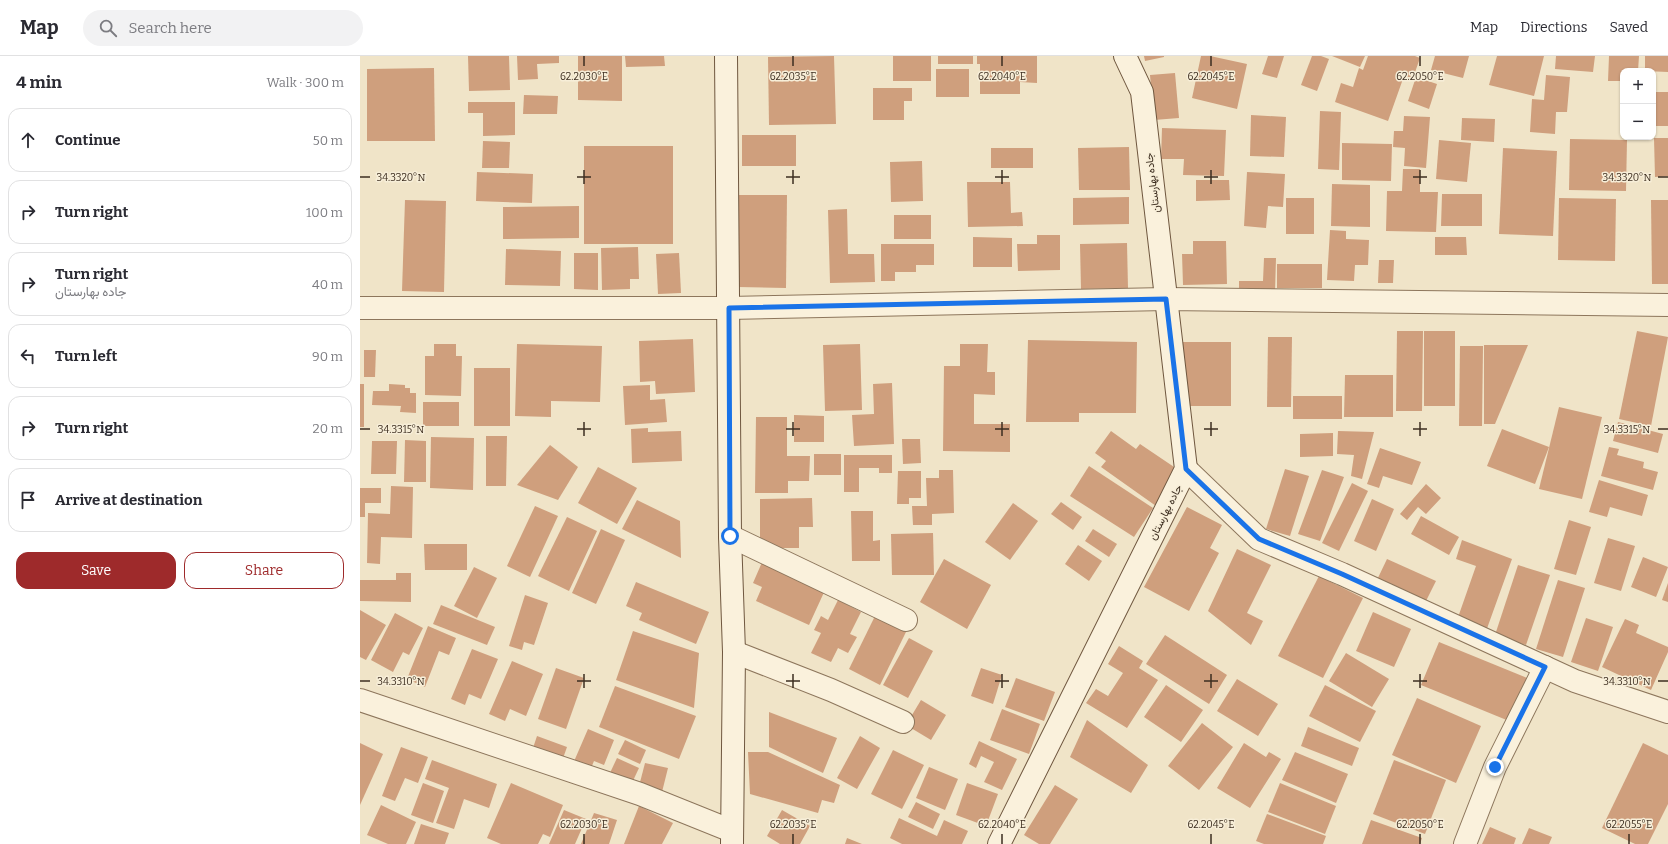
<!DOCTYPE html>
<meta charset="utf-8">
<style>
body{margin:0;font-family:Bitter,Vazirmatn,serif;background:#f2f2f3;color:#2b2b33}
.controls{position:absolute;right:12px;top:12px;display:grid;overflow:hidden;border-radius:8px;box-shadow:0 1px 3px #0004}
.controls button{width:36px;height:36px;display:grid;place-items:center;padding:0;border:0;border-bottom:1px solid #e1e1e2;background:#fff;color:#2b2b33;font:20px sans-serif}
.stop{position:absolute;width:12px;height:12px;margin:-9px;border:3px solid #1a73e8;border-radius:50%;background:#fff}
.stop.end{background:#1a73e8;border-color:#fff;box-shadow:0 1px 4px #0008}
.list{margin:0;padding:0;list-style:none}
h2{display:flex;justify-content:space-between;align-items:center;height:52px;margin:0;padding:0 16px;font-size:17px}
h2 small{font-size:13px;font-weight:400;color:#7c7c81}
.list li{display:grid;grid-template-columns:26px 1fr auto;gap:12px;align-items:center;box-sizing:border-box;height:64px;margin:0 8px 8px;padding:0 8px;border:1px solid #e1e1e2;border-radius:12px}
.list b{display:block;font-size:15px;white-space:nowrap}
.list p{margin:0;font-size:13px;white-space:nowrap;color:#7c7c81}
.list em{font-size:13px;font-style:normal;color:#7c7c81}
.actions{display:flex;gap:8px;padding:12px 16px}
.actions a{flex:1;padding:9px 0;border:1px solid #9e2a2b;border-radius:12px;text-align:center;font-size:14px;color:#9e2a2b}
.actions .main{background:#9e2a2b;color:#fff}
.icon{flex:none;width:22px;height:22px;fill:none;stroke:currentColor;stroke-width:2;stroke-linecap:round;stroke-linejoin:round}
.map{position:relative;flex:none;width:1308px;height:788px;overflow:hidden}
header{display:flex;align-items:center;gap:24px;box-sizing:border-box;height:56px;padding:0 20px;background:#fff;border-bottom:1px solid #e1e1e2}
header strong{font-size:19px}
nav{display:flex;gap:22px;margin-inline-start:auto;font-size:14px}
.search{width:280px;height:36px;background:#f2f2f3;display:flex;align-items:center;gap:10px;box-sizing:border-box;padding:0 14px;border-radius:22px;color:#7c7c81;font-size:15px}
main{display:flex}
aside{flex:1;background:#fff}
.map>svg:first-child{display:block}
.building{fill:#cf9f7d}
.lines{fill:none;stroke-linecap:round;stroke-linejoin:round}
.street-casing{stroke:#8d765c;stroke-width:24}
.secondary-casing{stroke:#6f573f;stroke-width:24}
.street{stroke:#faf1dc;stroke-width:22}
.secondary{stroke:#faf1dc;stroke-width:22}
.route{stroke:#1a73e8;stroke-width:5}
.ticks{fill:none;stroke:#3d2e20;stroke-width:1.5}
.labels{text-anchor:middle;stroke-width:3;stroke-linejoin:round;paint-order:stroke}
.street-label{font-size:11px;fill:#3d2e20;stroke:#f7eed8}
.ticks-label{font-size:10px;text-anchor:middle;fill:#3d2e20;stroke:#f7eed8;stroke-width:3;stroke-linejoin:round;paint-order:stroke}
</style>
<header>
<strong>Map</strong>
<div class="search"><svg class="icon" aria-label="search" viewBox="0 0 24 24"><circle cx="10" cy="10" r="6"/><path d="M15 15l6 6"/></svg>Search here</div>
<nav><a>Map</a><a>Directions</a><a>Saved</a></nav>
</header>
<main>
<aside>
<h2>4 min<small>Walk · 300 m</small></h2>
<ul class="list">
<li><svg class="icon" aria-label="ahead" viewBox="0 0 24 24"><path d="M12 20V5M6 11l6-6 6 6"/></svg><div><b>Continue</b></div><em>50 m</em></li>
<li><svg class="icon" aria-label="right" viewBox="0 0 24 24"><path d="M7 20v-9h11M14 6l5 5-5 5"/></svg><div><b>Turn right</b></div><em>100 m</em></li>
<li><svg class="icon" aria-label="right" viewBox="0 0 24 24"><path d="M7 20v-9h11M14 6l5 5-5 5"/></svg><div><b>Turn right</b><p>جاده بهارستان</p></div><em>40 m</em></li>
<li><svg class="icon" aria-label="left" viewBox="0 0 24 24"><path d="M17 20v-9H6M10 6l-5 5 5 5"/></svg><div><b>Turn left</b></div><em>90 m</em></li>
<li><svg class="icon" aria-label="right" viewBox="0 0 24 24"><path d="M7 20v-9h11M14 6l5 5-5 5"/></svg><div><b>Turn right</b></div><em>20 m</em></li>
<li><svg class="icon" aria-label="arrive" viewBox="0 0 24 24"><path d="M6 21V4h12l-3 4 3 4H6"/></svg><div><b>Arrive at destination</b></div></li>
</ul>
<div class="actions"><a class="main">Save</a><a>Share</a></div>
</aside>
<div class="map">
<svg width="1308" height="788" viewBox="0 0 1308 788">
<rect width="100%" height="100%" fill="#f0e4c8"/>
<g class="building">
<polygon points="108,0 149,0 150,34 109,35"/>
<polygon points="157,0 199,0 199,7 177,8 178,23 158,24"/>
<polygon points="218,0 262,0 262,45 218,44"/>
<polygon points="265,0 304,0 305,10 266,11"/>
<polygon points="474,0 476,68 409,69 408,1"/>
<rect x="533" y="0" width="38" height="25"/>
<rect x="578" y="0" width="35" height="8"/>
<polygon points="617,0 677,0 677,27 660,26 660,38 620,38 620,8 617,8"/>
<polygon points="784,0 804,0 804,1 785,5"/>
<polygon points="841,0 850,0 887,8 877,53 832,42"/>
<polygon points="908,0 924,0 917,22 902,18"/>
<polygon points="952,0 961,0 969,3 957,35 941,29"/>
<polygon points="972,0 1005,0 1000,11"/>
<polygon points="1008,0 1055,0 1060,2 1053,22 1044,20 1028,65 975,46 981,27 993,31 999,12 1003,14"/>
<polygon points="1075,0 1109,0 1103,22 1071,14"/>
<polygon points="1137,0 1184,0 1174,40 1129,29"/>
<polygon points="1196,0 1235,0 1233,16 1195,13"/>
<polygon points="1249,0 1279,0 1278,15 1263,15 1263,17 1261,17 1261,25 1248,25"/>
<polygon points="1285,0 1308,0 1308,16 1285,15"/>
<polygon points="74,12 75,85 7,85 7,13"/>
<rect x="576" y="13" width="33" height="28"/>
<polygon points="815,17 819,62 794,64 790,19"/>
<polygon points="1186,19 1210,21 1207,56 1196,56 1195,78 1170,76 1172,43 1184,44"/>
<polygon points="1056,21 1077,28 1069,53 1048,45"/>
<polygon points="513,32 552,32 552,45 544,45 544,64 513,64"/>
<rect x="1293" y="36" width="15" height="34"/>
<polygon points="164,39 198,40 197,58 163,58"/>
<polygon points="108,46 155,46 155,79 123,80 123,57 108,57"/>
<polygon points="960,55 981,56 979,114 958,113"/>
<polygon points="891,59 926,61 924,101 890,100"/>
<polygon points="1044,60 1070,61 1066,112 1044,110 1045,92 1033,91 1034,75 1043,75"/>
<polygon points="1102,62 1135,63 1134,86 1101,84"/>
<polygon points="802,72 866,74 864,120 823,119 824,103 801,103"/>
<rect x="382" y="79" width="54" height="31"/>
<polygon points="1294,82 1308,82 1308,120 1295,121"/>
<polygon points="1210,83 1267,84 1266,135 1209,134"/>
<polygon points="1079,84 1111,87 1107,126 1076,123"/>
<polygon points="123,85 150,86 149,112 122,112"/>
<polygon points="982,87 1032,88 1031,125 982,124"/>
<rect x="224" y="90" width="89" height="98"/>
<polygon points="769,91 770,134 719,134 718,92"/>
<rect x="631" y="92" width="42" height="20"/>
<polygon points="1143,92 1197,95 1193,180 1139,178"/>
<polygon points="562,105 563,145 531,146 530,106"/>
<polygon points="1043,113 1060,113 1060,136 1078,136 1076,176 1026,175 1027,135 1042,135"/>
<polygon points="117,116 173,118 172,147 116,145"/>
<polygon points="887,116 925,118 923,151 908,150 906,172 884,170"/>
<polygon points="836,124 869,124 870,144 836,145"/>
<polygon points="607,126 650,126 651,157 662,156 663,170 608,171"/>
<polygon points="972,128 1010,129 1010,171 971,170"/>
<polygon points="1082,138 1122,138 1122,170 1081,170"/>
<polygon points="379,139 427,139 426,232 378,231"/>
<polygon points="769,141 769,168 713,169 713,142"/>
<rect x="926" y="142" width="28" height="36"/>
<polygon points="1199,142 1256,143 1255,205 1198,204"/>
<polygon points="45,144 86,145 84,236 42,235"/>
<polygon points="1291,144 1308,144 1308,228 1292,228"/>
<polygon points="219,150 219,182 143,183 143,151"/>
<polygon points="487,153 488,198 514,198 515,226 470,227 468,154"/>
<rect x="534" y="159" width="37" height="24"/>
<polygon points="970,174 986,175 986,183 1009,184 1008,209 995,209 994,225 967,224"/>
<polygon points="677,179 700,179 700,214 658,215 657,188 677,188"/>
<polygon points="613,181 652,182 652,211 613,211"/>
<polygon points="1075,181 1106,181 1107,199 1075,199"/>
<polygon points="833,185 866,185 867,228 823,229 822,198 833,198"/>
<polygon points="767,187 768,232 721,233 720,188"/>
<polygon points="521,188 574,188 574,209 556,209 556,216 535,216 535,225 521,225"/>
<polygon points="278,191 279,223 270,223 270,233 242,234 241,192"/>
<polygon points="146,193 201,195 200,230 145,229"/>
<polygon points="214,197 238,197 238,234 214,233"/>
<polygon points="319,197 321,237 298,238 296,198"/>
<polygon points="904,202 916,202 915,236 879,235 879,225 903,225"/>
<polygon points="1019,204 1034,204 1033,227 1018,227"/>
<rect x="917" y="208" width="45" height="24"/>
<polygon points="1037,275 1063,275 1062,355 1036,355"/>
<rect x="1064" y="275" width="31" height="75"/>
<polygon points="1277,275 1308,281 1291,370 1259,363"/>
<polygon points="908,281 932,281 931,351 907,351"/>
<polygon points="333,283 335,336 296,338 295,325 280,326 279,285"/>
<polygon points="668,284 777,286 776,357 719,357 719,366 666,366"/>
<rect x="823" y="286" width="48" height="64"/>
<polygon points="74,288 96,288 96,300 102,300 101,340 65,339 65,300 74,300"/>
<polygon points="157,288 242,290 240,346 191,345 191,361 155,360"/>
<polygon points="500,288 502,354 465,355 463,289"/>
<polygon points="600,288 628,288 627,316 635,316 635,339 614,338 614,368 650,368 650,396 583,395 584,310 600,310"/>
<polygon points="1124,289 1168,289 1135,368 1124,368"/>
<polygon points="1100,290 1123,290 1122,370 1099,370"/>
<polygon points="4,294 16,294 15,321 4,321"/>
<rect x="114" y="312" width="36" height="58"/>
<polygon points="985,319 1033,319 1033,361 984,361"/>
<polygon points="532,327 534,388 494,390 492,359 514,358 513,328"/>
<rect x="0" y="328" width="4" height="43"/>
<polygon points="29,328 45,329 45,332 50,332 50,337 56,337 56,357 40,356 41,350 12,349 13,335 29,335"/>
<polygon points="290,329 290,344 305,343 307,366 265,369 263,330"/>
<rect x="933" y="340" width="49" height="23"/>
<rect x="63" y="346" width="36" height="24"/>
<polygon points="1199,351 1242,361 1222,443 1179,433"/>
<polygon points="434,359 464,360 464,386 434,386"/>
<polygon points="396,361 427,361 427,400 450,400 449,425 428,425 428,437 395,437"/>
<polygon points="1258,366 1303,378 1298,397 1253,385"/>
<polygon points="288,372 288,376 321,375 322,405 272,407 271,373"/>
<polygon points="1142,373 1189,391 1175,428 1127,410"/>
<polygon points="751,375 776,393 780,388 820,415 796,450 741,411 746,405 735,397"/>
<polygon points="978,375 1014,376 1002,423 991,420 994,399 977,398"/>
<polygon points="973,377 973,400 940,401 940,378"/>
<polygon points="126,380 147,380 146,430 126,430"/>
<polygon points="71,381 114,382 113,434 70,432"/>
<polygon points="542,383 560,383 561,407 543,408"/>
<polygon points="45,384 66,385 66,426 44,426"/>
<polygon points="12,385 37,385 36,418 11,418"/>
<polygon points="190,389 218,411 198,444 157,429"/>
<polygon points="1249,391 1259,393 1257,399 1284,406 1283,412 1298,416 1293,434 1241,420"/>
<polygon points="1020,392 1061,406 1052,429 1023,420 1019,432 1007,428"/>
<rect x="454" y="398" width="27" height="21"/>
<polygon points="484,399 532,399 532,417 519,417 519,412 499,412 499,436 484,436"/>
<polygon points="729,410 793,452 774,481 710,440"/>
<polygon points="238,411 277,432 257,468 218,447"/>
<polygon points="925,413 949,420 930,480 906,473"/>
<polygon points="579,414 593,414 594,457 572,458 572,469 553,469 552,450 567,450 566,422 579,422"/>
<polygon points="962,414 984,421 960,485 938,478"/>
<polygon points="538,415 561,415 561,442 549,442 549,448 537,448"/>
<polygon points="1239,424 1288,439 1282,460 1250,451 1247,461 1229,456"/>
<polygon points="992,427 1008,435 979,495 962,487"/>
<polygon points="1066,428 1081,442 1066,458 1058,451 1047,464 1040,458"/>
<polygon points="31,430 53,431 52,482 21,481 20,508 7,507 8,457 30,458"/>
<polygon points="0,432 21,432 21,447 5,447 5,461 0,461"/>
<polygon points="452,442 453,471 439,471 439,492 400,492 400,443"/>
<polygon points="1012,443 1034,453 1016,495 994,485"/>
<polygon points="277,444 320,465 321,502 262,473"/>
<polygon points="701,446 722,461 713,474 691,458"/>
<polygon points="653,447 678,465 650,504 625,486"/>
<polygon points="175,450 198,460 170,521 147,510"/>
<polygon points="827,451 862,469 850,492 859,497 829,555 784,531"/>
<polygon points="491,455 513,455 513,485 520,484 520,505 492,505"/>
<polygon points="1061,460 1099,481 1089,499 1051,478"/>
<polygon points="207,461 237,475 209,535 178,520"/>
<polygon points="1209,464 1231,471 1216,519 1194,513"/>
<polygon points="241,473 265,484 236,548 212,537"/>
<polygon points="733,473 757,488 749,501 725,485"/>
<polygon points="573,477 574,519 532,519 531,478"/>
<polygon points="1248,482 1275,490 1261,535 1234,527"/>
<polygon points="1102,484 1152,503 1125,578 1096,567 1116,510 1096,503"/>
<polygon points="64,488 107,488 107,514 65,514"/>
<polygon points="718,489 742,505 729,525 705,508"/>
<polygon points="877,493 911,509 887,557 903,565 891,589 848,555"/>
<polygon points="1283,501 1308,511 1296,541 1271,531"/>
<polygon points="584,503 631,529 607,573 560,546"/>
<polygon points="1027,503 1076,525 1064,549 1016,526"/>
<polygon points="403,504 466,532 449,569 396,545 402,531 393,527"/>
<polygon points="1158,509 1190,519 1166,589 1135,579"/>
<polygon points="114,511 137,522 117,562 94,550"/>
<polygon points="36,517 51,517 51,546 0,545 0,524 36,524"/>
<polygon points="959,520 1003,542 963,622 918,600"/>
<polygon points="1198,524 1225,532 1203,601 1176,593"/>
<polygon points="276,526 349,556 336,588 279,564 282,557 266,550"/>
<polygon points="1308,527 1308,546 1302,544"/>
<polygon points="165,539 188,547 174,589 164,586 162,594 149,590"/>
<polygon points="478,544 501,556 490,578 497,581 488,597 478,592 471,606 451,597 461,577 454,574 461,560 468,564"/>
<polygon points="81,549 135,571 127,589 73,568"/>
<polygon points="0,554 26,569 6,604 0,601"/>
<polygon points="1013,556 1051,573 1034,611 996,595"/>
<polygon points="35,557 63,572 49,599 43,596 33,616 11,604"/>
<polygon points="515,560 546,576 520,629 489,613"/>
<polygon points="1226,562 1253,571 1238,615 1211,606"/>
<polygon points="1265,563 1279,569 1276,577 1308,591 1308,596 1291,634 1242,611"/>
<polygon points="68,570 96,582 89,599 79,595 65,631 47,623"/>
<polygon points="273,575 339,597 334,652 256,624"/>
<polygon points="805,579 867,619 849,648 786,608"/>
<polygon points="549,582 573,595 548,642 523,629"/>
<polygon points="1079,586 1167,622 1149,665 1061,629"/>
<polygon points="759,590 783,605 779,612 798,624 767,672 726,647 736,633 748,640 763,617 748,608"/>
<polygon points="112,593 138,603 121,643 109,638 105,649 91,643"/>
<polygon points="986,597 1029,623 1012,651 969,625"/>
<polygon points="152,605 183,618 166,660 150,653 145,665 129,658"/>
<polygon points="196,612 224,622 206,673 178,663"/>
<polygon points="621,612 642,619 633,648 611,640"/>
<polygon points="656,622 695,636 684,665 645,651"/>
<polygon points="877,623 918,648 898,680 857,655"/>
<polygon points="806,629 843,654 821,686 784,661"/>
<polygon points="965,629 1016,655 1000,686 949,660"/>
<polygon points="255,630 336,660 319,703 239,671"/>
<polygon points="1057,642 1121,670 1096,727 1032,699"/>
<polygon points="561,644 586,659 571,684 546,669"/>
<polygon points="642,653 680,668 669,698 630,684"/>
<polygon points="409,656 477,682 463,717 409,691"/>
<polygon points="727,664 788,709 771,737 710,701"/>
<polygon points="842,667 873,691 839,734 808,710"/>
<polygon points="948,671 999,692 992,710 941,690"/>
<polygon points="228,673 254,684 244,709 234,705 229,717 212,710"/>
<polygon points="177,680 207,691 201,708 171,698"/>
<polygon points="500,680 520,692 497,733 477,722"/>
<polygon points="265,684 286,694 280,708 258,698"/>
<polygon points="619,685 657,703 642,734 624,726 634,706 621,700 616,712 609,708"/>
<polygon points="0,687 23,698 0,749"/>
<polygon points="884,687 906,701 909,696 921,703 890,752 857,732"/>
<polygon points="1283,687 1308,699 1308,748 1288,788 1275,788 1242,772"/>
<polygon points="41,691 68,701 58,727 45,722 35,745 22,740"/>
<polygon points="533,694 564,709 542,753 511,738"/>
<polygon points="388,696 408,696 480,729 474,747 462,744 458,757 390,738"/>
<polygon points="935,696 988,718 976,747 922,724"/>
<polygon points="257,702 279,712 271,729 249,719"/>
<polygon points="72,704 137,728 129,752 104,743 94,773 76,767 89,732 65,723"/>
<polygon points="1034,704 1086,724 1065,778 1013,758"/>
<polygon points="285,707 308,712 301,740 278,734"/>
<polygon points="569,711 598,723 585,754 556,742"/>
<polygon points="63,727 84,735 73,767 51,759"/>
<polygon points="151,727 203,749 190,781 183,778 178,788 141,788 127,782"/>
<polygon points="607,727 638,738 626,770 596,759"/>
<polygon points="920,727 976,750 965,778 908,756"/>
<polygon points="695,729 718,743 690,788 679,788 664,779"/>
<polygon points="556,746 580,758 573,773 548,761"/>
<polygon points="21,749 56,766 46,788 28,788 7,779"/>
<polygon points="279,750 313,767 302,788 264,788"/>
<polygon points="204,754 226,763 215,788 189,788"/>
<polygon points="422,754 450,770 440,788 420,788 407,780"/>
<polygon points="234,757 257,764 249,788 221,788"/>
<polygon points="907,758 966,780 963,788 904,788 896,785"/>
<polygon points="539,762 577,780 584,764 608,775 602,788 542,788 530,782"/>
<polygon points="1011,764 1062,782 1060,788 1002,788"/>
<polygon points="61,768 89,777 85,788 54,788"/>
<polygon points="1130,771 1156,782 1154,788 1122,788"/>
<polygon points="1169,772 1192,781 1189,788 1162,788"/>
<polygon points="487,782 502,788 485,788"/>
</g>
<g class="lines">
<defs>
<g id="street">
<polyline points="0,252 369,252 806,243 1308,249"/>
<polyline points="826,413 899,483 982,518 1215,625 1308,656"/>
<polyline points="370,480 546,564"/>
<polyline points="374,596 471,634 543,666"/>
<polyline points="0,644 280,738 372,775"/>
<polyline points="1105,788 1135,711 1185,611"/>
</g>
<g id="secondary">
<polyline points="366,0 370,480 374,596 372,788"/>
<polyline points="639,788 826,413 782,36 765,0"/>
</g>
</defs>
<use href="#street" class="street-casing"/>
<use href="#secondary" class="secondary-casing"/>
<use href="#street" class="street"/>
<use href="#secondary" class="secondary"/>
</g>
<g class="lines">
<polyline class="route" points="370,480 369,252 806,243 826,413 899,483 982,518 1185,611 1135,711"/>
</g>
<path class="ticks" d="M224,0v10M433,0v10M642,0v10M851,0v10M1060,0v10M224,114v14M433,114v14M642,114v14M851,114v14M1060,114v14M0,121h10M217,121h14M426,121h14M635,121h14M844,121h14M1053,121h14M1298,121h10M224,366v14M433,366v14M642,366v14M851,366v14M1060,366v14M0,373h10M217,373h14M426,373h14M635,373h14M844,373h14M1053,373h14M1298,373h10M224,618v14M433,618v14M642,618v14M851,618v14M1060,618v14M0,625h10M217,625h14M426,625h14M635,625h14M844,625h14M1053,625h14M1298,625h10M224,778v10M433,778v10M642,778v10M851,778v10M1060,778v10M1269,778v10"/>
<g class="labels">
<g class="street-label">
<text transform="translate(792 127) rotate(-97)" y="4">جاده بهارستان</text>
<text transform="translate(805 456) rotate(-63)" y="4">جاده بهارستان</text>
</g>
</g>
<g class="ticks-label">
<text x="224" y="24">62.2030°E</text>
<text x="433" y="24">62.2035°E</text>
<text x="642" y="24">62.2040°E</text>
<text x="851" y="24">62.2045°E</text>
<text x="1060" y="24">62.2050°E</text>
<text x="41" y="125">34.3320°N</text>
<text x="1267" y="125">34.3320°N</text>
<text x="41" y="377">34.3315°N</text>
<text x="1267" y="377">34.3315°N</text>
<text x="41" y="629">34.3310°N</text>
<text x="1267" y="629">34.3310°N</text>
<text x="224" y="772">62.2030°E</text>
<text x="433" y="772">62.2035°E</text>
<text x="642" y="772">62.2040°E</text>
<text x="851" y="772">62.2045°E</text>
<text x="1060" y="772">62.2050°E</text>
<text x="1269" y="772">62.2055°E</text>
</g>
</svg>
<div class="controls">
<button>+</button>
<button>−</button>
</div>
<div class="stop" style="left:370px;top:480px"></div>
<div class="stop end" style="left:1135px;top:711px"></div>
</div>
</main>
